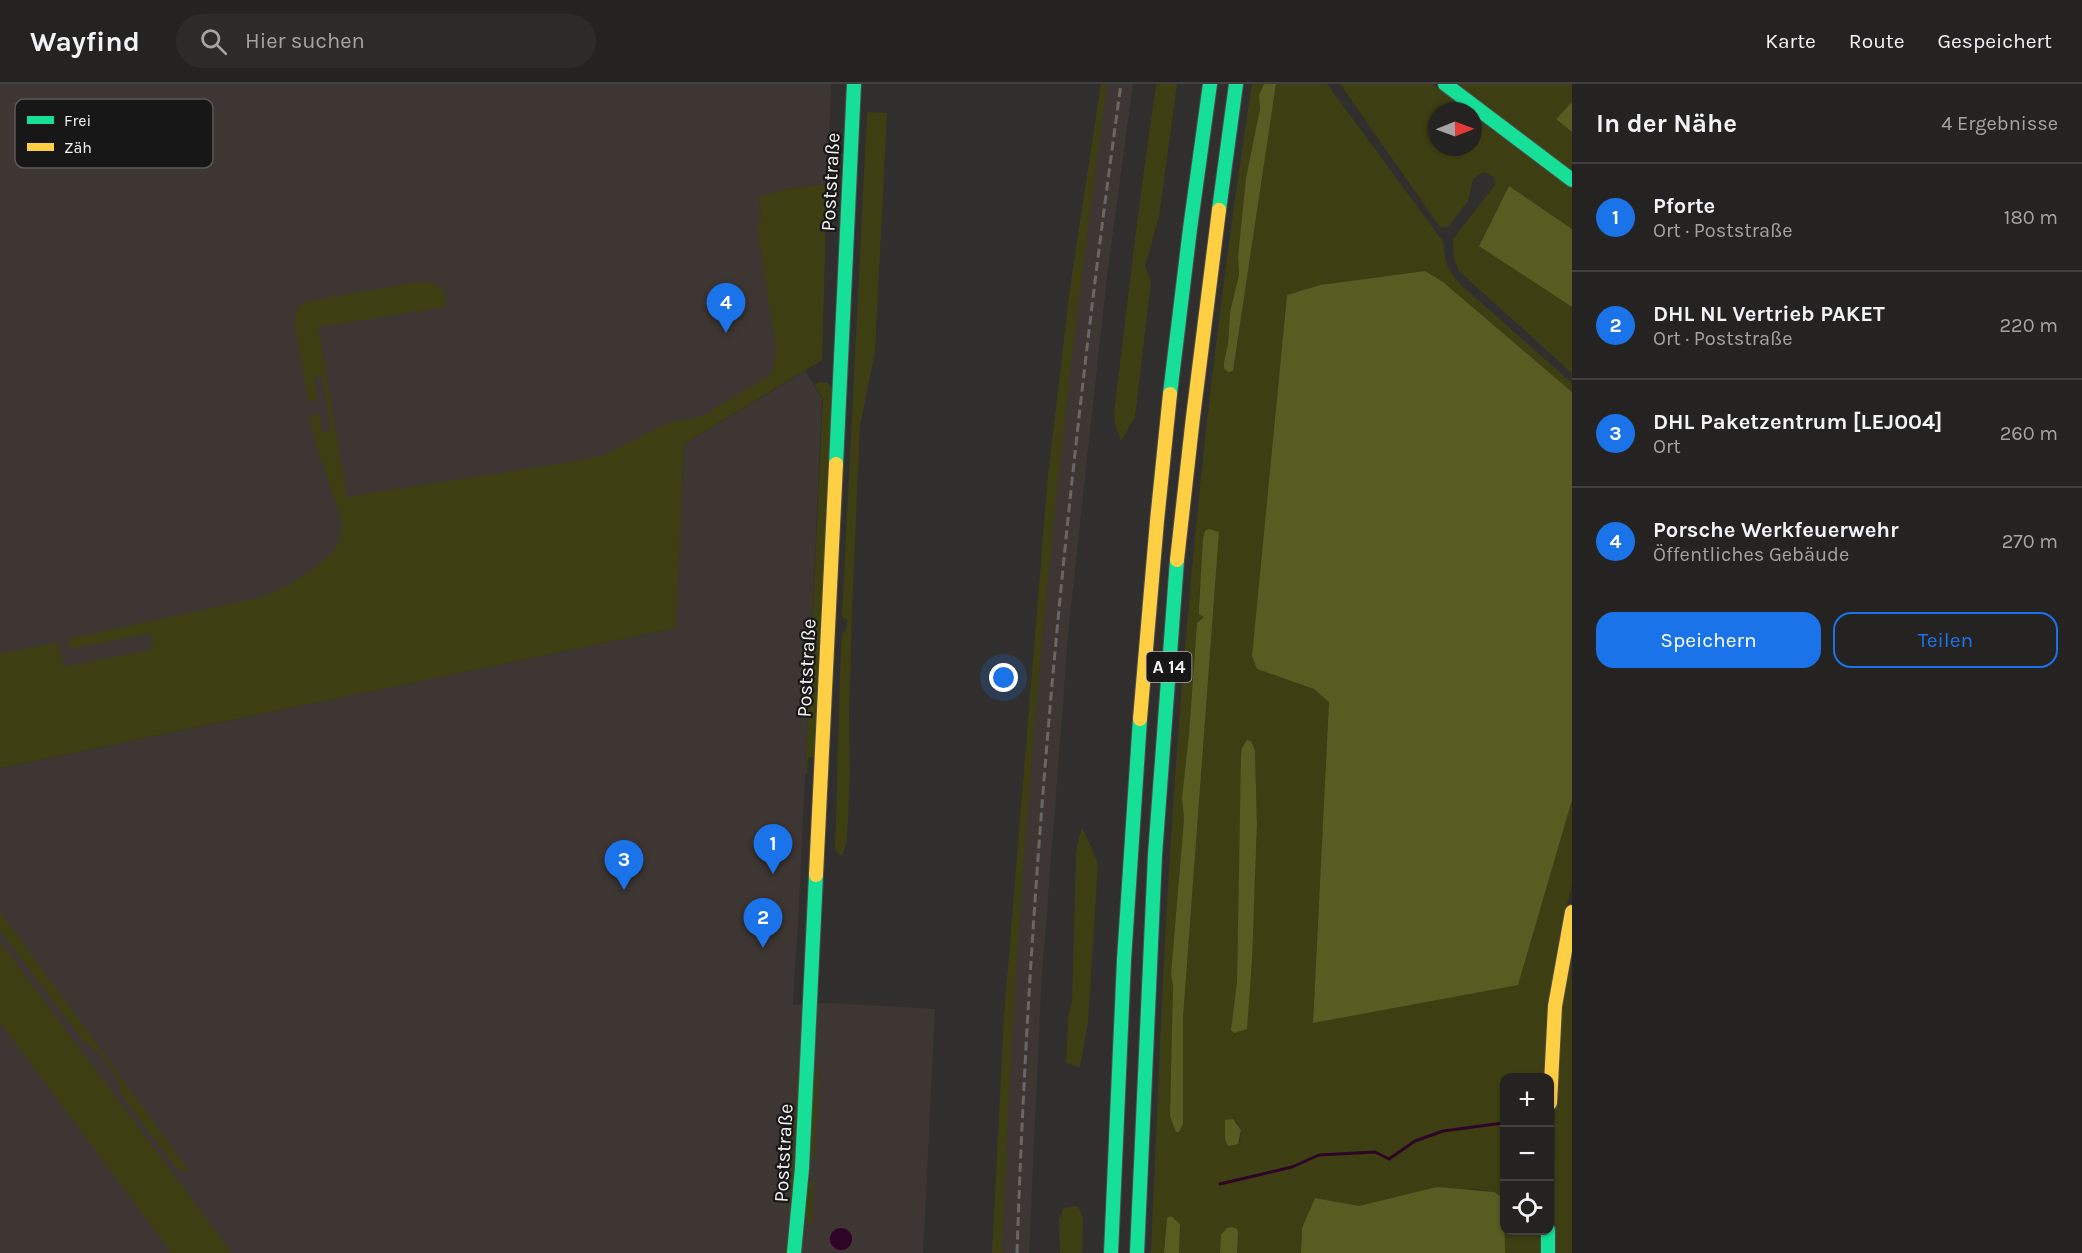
<!DOCTYPE html>
<html lang="de">
<meta charset="utf-8">
<style>
body{margin:0;font-family:Karla,sans-serif;background:#2d2b2a;color:#f1f3f6}
.controls{position:absolute;right:18px;bottom:18px;display:grid;overflow:hidden;border-radius:12px;box-shadow:0 2px 4px #0004}
.controls button{width:54px;height:54px;display:grid;place-items:center;padding:0;border:0;border-bottom:2px solid #424040;background:#252322;color:#f1f3f6;font:30px sans-serif}
.compass{position:absolute;left:1428px;top:18px;width:54px;height:54px;border-radius:50%;background:#252322;box-shadow:0 2px 4px #0004;rotate:89deg}
.you{position:absolute;left:1004px;top:594px;width:21px;height:21px;margin:-15px;border:4px solid #fff;border-radius:50%;background:#1a73e8;box-shadow:0 0 0 9px #1a73e833}
.badge{display:grid;place-items:center;width:39px;height:39px;border-radius:50%;background:#1a73e8;color:#fff;font-size:20px;font-weight:700}
.pin{position:absolute;translate:-50% -50px;filter:drop-shadow(0 2px 3px #0008)}
.pin::after{content:'';position:absolute;top:32px;width:21px;height:18px;background:inherit;clip-path:polygon(0 0,100% 0,50% 100%)}
.list{margin:0;padding:0;list-style:none}
h2{display:flex;justify-content:space-between;align-items:center;height:78px;margin:0;padding:0 24px;font-size:26px}
h2 small{font-size:20px;font-weight:400;color:#a3a4a5}
.list li{display:grid;grid-template-columns:39px 1fr auto;gap:18px;align-items:center;box-sizing:border-box;height:108px;padding:0 24px;border-top:2px solid #424040}
.list b{display:block;font-size:22px;white-space:nowrap}
.list p{margin:0;font-size:20px;white-space:nowrap;color:#a3a4a5}
.list em{font-size:20px;font-style:normal;color:#a3a4a5}
.actions{display:flex;gap:12px;padding:18px 24px}
.actions a{flex:1;padding:14px 0;border:2px solid #1a73e8;border-radius:18px;text-align:center;font-size:21px;color:#1a73e8}
.actions .main{background:#1a73e8;color:#fff}
.icon{flex:none;width:33px;height:33px;fill:none;stroke:currentColor;stroke-width:2;stroke-linecap:round;stroke-linejoin:round}
.map{position:relative;flex:none;width:1572px;height:1169px;overflow:hidden}
header{display:flex;align-items:center;gap:36px;box-sizing:border-box;height:84px;padding:0 30px;background:#252322;border-bottom:2px solid #424040}
header strong{font-size:28px}
nav{display:flex;gap:33px;margin-inline-start:auto;font-size:21px}
.search{width:420px;height:54px;background:#2d2b2a;display:flex;align-items:center;gap:15px;box-sizing:border-box;padding:0 21px;border-radius:33px;color:#a3a4a5;font-size:22px}
main{display:flex}
aside{flex:1;background:#252322}
.map>svg:first-child{display:block}
.built{fill:#3e3632}
.green{fill:#3d3f12;fill-rule:evenodd}
.forest{fill:#595c21}
.water{fill:#2e0427}
.lines{fill:none;stroke-linecap:round;stroke-linejoin:round}
.stream{stroke:#2e0427;stroke-width:3}
.fast-casing{stroke:#4d4c4b;stroke-width:16}
.slow-casing{stroke:#4d4c4b;stroke-width:16}
.fast{stroke:#16e098;stroke-width:14}
.slow{stroke:#ffcf43;stroke-width:14}
.rail{stroke:#686766;stroke-width:3;stroke-dasharray:9 4.5;stroke-linecap:butt}
.labels{text-anchor:middle;stroke-width:4.5;stroke-linejoin:round;paint-order:stroke}
.shield{fill:#181717;stroke:#b3b1b0;stroke-width:1.5}
.shield-label{font-size:18px;font-weight:bold;fill:#f5f3f2}
.street-label{font-size:20px;fill:#f5f3f2;stroke:#181717}
.key{fill:#181717;stroke:#5a5959;stroke-width:1.5}
.key-label{font-size:16px;fill:#f5f3f2}
</style>
<header>
<strong>Wayfind</strong>
<div class="search"><svg class="icon" aria-label="search" viewBox="0 0 24 24"><circle cx="10" cy="10" r="6"/><path d="M15 15l6 6"/></svg>Hier suchen</div>
<nav><a>Karte</a><a>Route</a><a>Gespeichert</a></nav>
</header>
<main>
<div class="map">
<svg width="1572" height="1169" viewBox="0 0 1572 1169">
<rect width="100%" height="100%" fill="#312f2e"/>
<g class="built">
<polygon points="0,0 831,0 827,100 787,105 759,114 786,289 614,392 0,637"/>
<polygon points="1101,0 1133,0 1107,192 1069,541 1041,905 1029,1169 992,1169 1048,392 1070,205"/>
<polygon points="805,287 822,315 800,800 793,921 828,919 935,925 923,1169 0,1169 0,684 675,544 684,360"/>
</g>
<g class="green">
<path d="M1101,0h6c-54,388 -91,777 -105,1169h-10l12,-237 44,-540 22,-187z"/>
<polygon points="1156,0 1177,0 1159,133 1145,182 1151,197 1135,333 1121,357 1115,340 1114,329 1138,131"/>
<path d="M1252,0h12l-5,11 1,14 -14,69 -8,78 1,19 -9,37 -2,32 -4,18 9,9 43,-287h51l117,159c-1,19 6,30 18,43l110,97v9l-129,-110 -18,-11 -105,14 -33,10 -35,361 5,13 57,20 15,13 -16,321 205,-39 54,-184v84l-11,46 -10,57 -7,90 -40,1v121l-10,-7 -18,-3 -89,11 -28,6 -44,-8 -13,30 -1,25h-64l1,-21 -17,3 -1,18h-41l1,-29 -9,-8 -4,2 -3,35h-13c7,-163 13,-326 25,-489 16,-227 41,-455 76,-680zM1213,446l6,3 -36,485v106l-7,7 -6,-15 3,-130 -2,-12 13,-155 -2,-21 7,-64 8,-111 7,-6 -5,-3v-22zM1242,664l13,3 2,74 -2,64 -24,141 6,-49zM1225,1037h11l5,9 -1,11 -14,2z"/>
<polygon points="1340,0 1433,0 1468,27 1437,27 1437,63 1473,63 1473,31 1572,106 1572,145 1509,102 1479,161 1572,223 1572,289 1459,187 1454,175 1453,155 1495,101 1494,93 1483,88 1473,95 1468,117 1448,143 1440,143"/>
<polygon points="1455,0 1572,0 1572,18 1556,35 1572,48 1572,89"/>
<path d="M867,28l20,1 -12,239 -15,73 -8,184 -3,106 1,58 -3,68 -5,14h-3l-4,-8c3,-71 3,-142 7,-214l4,-2 1,-12 -5,-2z"/>
<path d="M827,100l-5,176 -138,84 -8,184 -676,140v-114l58,-12 6,25 90,-18 -4,-16 -80,16 -2,-10 195,-42c20,-8 68,-35 76,-55 3,-8 2,-16 2,-24l-25,-73 -6,-30 9,-1 3,19 9,-1 -9,-56 -8,1 3,23 -9,1 -13,-78v-10l10,-11 114,-20c16,-1 31,6 26,25l-127,20 29,170 243,-38 4,-3 7,1 68,-35 24,-3 11,-4 65,-39 5,-8 2,-20 -19,-122 5,-5 -3,-24 28,-8z"/>
<polygon points="820,298 828,299 833,307 815,673 808,673 807,689 805,689 823,315 814,300"/>
<polygon points="1082,743 1098,779 1088,938 1080,983 1066,979 1068,935 1072,917 1076,767"/>
<polygon points="0,828 190,1088 177,1085 122,1011 117,994 97,966 84,958 0,846"/>
<polygon points="1572,852 1572,1169 1554,1169 1555,1009 1562,912"/>
<polygon points="0,858 232,1169 172,1169 0,938"/>
<polygon points="819,981 814,1077 809,1065 812,996"/>
<polygon points="797,987 800,993 794,1118 787,1169 784,1169 789,1139"/>
<path d="M814,1094l-2,47c-2,-3 -5,-6 -6,-9 -3,-10 0,-31 8,-38z"/>
<polygon points="1078,1122 1083,1134 1082,1169 1060,1169 1059,1136 1064,1124"/>
<rect x="1505" y="1147" width="37" height="22"/>
</g>
<g class="forest">
<polygon points="1264,0 1276,0 1233,287 1228,288 1224,284 1224,278 1228,260 1230,228 1239,191 1238,172 1246,94 1260,25 1259,11"/>
<polygon points="1572,18 1572,48 1556,35"/>
<polygon points="1509,102 1572,145 1572,223 1479,162"/>
<polygon points="1425,187 1443,198 1572,308 1572,716 1518,901 1313,939 1329,618 1314,605 1257,585 1252,572 1287,211 1320,201"/>
<polygon points="1209,445 1219,448 1183,934 1183,1040 1179,1048 1176,1048 1170,1032 1173,902 1171,890 1184,735 1182,714 1189,650 1197,539 1204,533 1199,530 1199,523 1203,455 1205,447"/>
<polygon points="1247,656 1251,657 1255,667 1257,741 1252,876 1247,945 1234,949 1231,946 1237,897 1241,672 1242,664"/>
<polygon points="1233,1035 1241,1046 1238,1060 1228,1062 1225,1055 1225,1036"/>
<polygon points="1437,1103 1494,1108 1504,1115 1505,1169 1301,1169 1302,1144 1315,1114 1359,1122"/>
<polygon points="1171,1132 1180,1140 1179,1169 1164,1169 1167,1134"/>
<polygon points="1232,1143 1237,1145 1238,1148 1237,1169 1220,1169 1221,1151 1227,1144"/>
</g>
<circle class="water" cx="841" cy="1155" r="11"/>
<g class="lines">
<polyline class="stream" points="1220,1100 1292,1083 1319,1071 1375,1068 1389,1075 1415,1057 1443,1047 1503,1039"/>
<defs>
<g id="fast">
<polyline points="1445,0 1572,96"/>
<polyline points="1219,126 1236,0"/>
<polyline points="1170,310 1190,145 1210,0"/>
<polyline points="836,380 854,0"/>
<polyline points="1548,1146 1548,1169"/>
<polyline points="794,1169 802,1084 816,791"/>
<polyline points="1111,1169 1124,876 1140,635"/>
<polyline points="1137,1169 1155,771 1177,476"/>
</g>
<g id="slow">
<polyline points="1177,476 1193,333 1219,126"/>
<polyline points="1140,635 1157,437 1170,310"/>
<polyline points="816,791 836,380"/>
<polyline points="1550,1019 1555,922 1572,828"/>
</g>
</defs>
<use href="#fast" class="fast-casing"/>
<use href="#slow" class="slow-casing"/>
<use href="#fast" class="fast"/>
<use href="#slow" class="slow"/>
<path class="rail" d="M1017,1169c13,-392 50,-781 104,-1169"/>
</g>
<g class="labels">
<rect class="shield" x="1146.5" y="568" width="45" height="30" rx="4.5"/>
<g class="shield-label">
<text x="1169" y="589">A 14</text>
</g>
<g class="street-label">
<text transform="translate(830 98) rotate(-87)" y="7">Poststraße</text>
<text transform="translate(806 584) rotate(-87)" y="7">Poststraße</text>
<text transform="translate(783 1069) rotate(-87)" y="7">Poststraße</text>
</g>
</g>
<rect x="15" y="15" width="198" height="69" rx="9" class="key"/>
<rect x="27" y="32" width="27" height="8" fill="#16e098"/>
<rect x="27" y="59" width="27" height="8" fill="#ffcf43"/>
<g class="key-label">
<text x="64" y="42">Frei</text>
<text x="64" y="69">Zäh</text>
</g>
</svg>
<div class="controls">
<button>+</button>
<button>−</button>
<button><svg class="icon" aria-label="locate" viewBox="0 0 24 24"><circle cx="12" cy="12" r="6"/><path d="M12 2v4M12 18v4M2 12h4M18 12h4"/></svg></button>
</div>
<svg class="compass" viewBox="-18 -18 36 36"><path d="M0-13l5 13h-10z" fill="#e53935"/><path d="M0 13l5-13h-10z" fill="#a3a4a5"/></svg>
<div class="you"></div>
<div class="pin badge" style="left:773px;top:790px">1</div>
<div class="pin badge" style="left:763px;top:864px">2</div>
<div class="pin badge" style="left:624px;top:806px">3</div>
<div class="pin badge" style="left:726px;top:249px">4</div>
</div>
<aside>
<h2>In der Nähe<small>4 Ergebnisse</small></h2>
<ul class="list">
<li><span class="badge">1</span><div><b>Pforte</b><p>Ort · Poststraße</p></div><em>180 m</em></li>
<li><span class="badge">2</span><div><b>DHL NL Vertrieb PAKET</b><p>Ort · Poststraße</p></div><em>220 m</em></li>
<li><span class="badge">3</span><div><b>DHL Paketzentrum [LEJ004]</b><p>Ort</p></div><em>260 m</em></li>
<li><span class="badge">4</span><div><b>Porsche Werkfeuerwehr</b><p>Öffentliches Gebäude</p></div><em>270 m</em></li>
</ul>
<div class="actions"><a class="main">Speichern</a><a>Teilen</a></div>
</aside>
</main>
